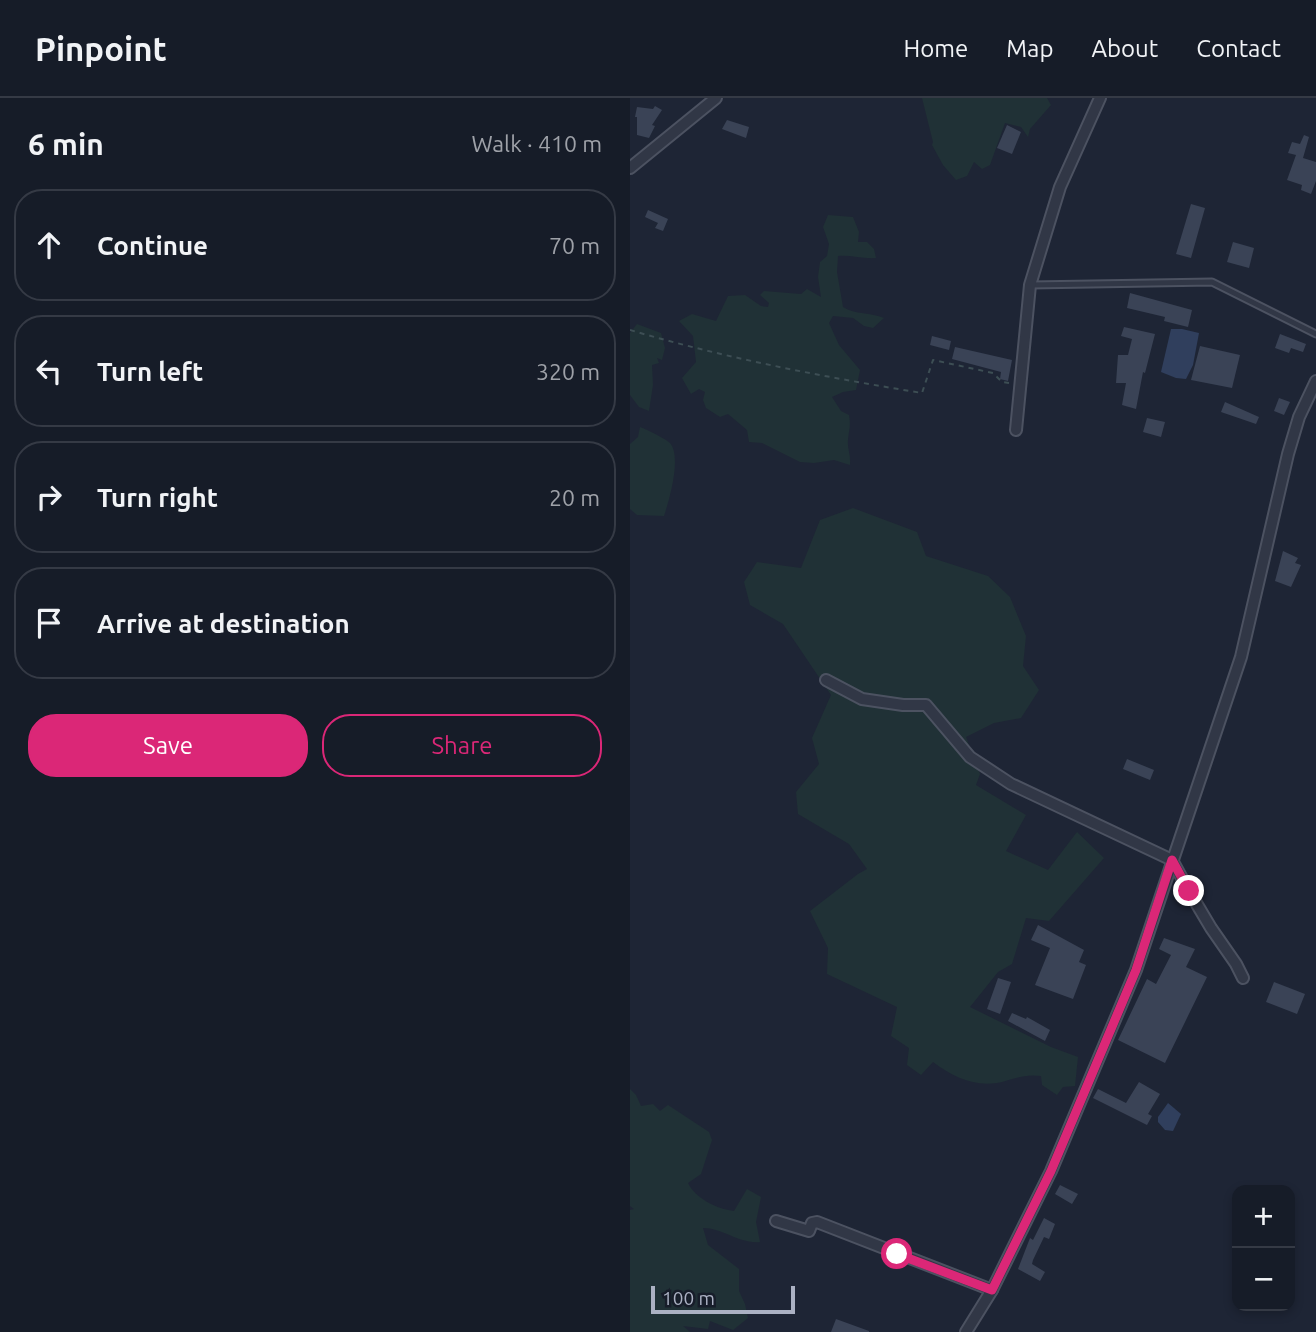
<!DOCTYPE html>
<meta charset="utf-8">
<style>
body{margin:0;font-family:Ubuntu,sans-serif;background:#1f2530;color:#f1f3f6}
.controls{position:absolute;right:21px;bottom:21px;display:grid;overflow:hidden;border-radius:14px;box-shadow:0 4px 10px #0003}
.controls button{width:63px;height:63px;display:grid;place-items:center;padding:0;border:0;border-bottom:2px solid #353a45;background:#161c28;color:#f1f3f6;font:35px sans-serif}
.scale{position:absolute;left:21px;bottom:18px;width:144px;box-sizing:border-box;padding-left:7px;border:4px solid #abb1c3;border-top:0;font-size:19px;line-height:24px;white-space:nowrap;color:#abb1c3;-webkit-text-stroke:5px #171d2a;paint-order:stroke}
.stop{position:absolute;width:21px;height:21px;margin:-16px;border:5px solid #db2777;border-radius:50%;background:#fff}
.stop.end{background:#db2777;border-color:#fff;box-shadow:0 2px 7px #0008}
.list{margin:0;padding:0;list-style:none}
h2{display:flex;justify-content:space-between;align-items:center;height:91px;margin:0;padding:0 28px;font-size:30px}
h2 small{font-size:23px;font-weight:400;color:#9ea1a8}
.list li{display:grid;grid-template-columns:46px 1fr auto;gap:21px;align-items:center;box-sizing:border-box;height:112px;margin:0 14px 14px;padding:0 14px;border:2px solid #353a45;border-radius:28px}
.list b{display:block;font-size:26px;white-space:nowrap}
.list em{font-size:23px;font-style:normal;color:#9ea1a8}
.actions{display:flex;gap:14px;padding:21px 28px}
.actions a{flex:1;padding:16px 0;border:2px solid #db2777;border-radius:28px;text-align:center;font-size:24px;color:#db2777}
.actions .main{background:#db2777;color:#fff}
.icon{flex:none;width:38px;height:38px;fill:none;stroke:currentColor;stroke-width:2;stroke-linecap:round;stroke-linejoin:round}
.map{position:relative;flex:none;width:686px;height:1234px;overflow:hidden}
header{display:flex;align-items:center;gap:42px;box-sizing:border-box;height:98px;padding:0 35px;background:#161c28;border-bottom:2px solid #353a45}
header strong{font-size:33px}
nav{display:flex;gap:38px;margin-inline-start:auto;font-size:24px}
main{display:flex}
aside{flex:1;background:#161c28}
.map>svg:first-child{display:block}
.green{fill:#203136}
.water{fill:#303f5d}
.building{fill:#3a4356}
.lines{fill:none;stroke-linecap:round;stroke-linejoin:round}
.service-casing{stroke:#4c5261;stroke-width:9}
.minor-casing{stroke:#4c5261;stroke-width:14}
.path{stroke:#3d4e54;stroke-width:2;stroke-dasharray:5 5;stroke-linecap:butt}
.service{stroke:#313746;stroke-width:5}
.minor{stroke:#313746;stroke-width:10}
.route{stroke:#db2777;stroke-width:9}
</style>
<header>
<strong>Pinpoint</strong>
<nav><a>Home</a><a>Map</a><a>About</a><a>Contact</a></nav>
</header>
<main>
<aside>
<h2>6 min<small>Walk · 410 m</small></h2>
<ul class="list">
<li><svg class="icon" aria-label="ahead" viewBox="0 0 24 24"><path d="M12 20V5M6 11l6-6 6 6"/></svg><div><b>Continue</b></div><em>70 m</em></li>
<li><svg class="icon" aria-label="left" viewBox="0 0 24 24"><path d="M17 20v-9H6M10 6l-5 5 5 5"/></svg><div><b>Turn left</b></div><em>320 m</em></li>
<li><svg class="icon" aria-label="right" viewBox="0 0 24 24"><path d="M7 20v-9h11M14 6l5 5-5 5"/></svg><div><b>Turn right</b></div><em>20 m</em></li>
<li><svg class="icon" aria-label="arrive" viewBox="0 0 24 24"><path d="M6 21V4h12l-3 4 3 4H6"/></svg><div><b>Arrive at destination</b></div></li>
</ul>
<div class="actions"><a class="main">Save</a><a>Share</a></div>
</aside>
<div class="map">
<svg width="686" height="1234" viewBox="0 0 686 1234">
<rect width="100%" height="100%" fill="#1e2535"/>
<g class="green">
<polygon points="292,0 417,0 421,7 400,31 398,39 391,29 375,25 360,67 352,71 344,64 337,78 326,82 313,67 302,47 303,44"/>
<path d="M198,117l25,2 6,15 -1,10h9l7,7 2,9c-13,1 -25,-3 -38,-2l-1,16 6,35c12,8 28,5 41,11l-11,10 -9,-2 -11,-8 -20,-2 -4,7 10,22 21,25 -4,20 -13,2 -11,5 9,14 8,4c2,11 0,15 -1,25 -1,8 3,15 2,25l-16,-5 -20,3 -14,-1 -38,-19 -13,-1 -2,-12 -19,-16 -8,3 -14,-9 -3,-8 2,-8 -6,-3 -8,5 -9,-16 14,-16 -3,-26 -14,-15 13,-7 24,7 12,-25 17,-1 16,11 7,1 1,-4 -9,-8 4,-4 37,3 6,-5 14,8 -3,-20 2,-15 7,-6 2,-12 -6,-17z"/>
<polygon points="7,226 31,235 35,250 32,262 27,260 29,265 22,267 23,287 19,313 9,309 0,297 0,235"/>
<path d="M10,329c6,2 26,12 30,16 12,14 -1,58 -6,73l-27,-1 -7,-6v-65l8,-7z"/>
<path d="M223,410l64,24 9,24 62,20 22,21 16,39 -3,30 16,24 -18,28 -27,5 -28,14 14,37 -4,11 50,30 -20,36 42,19 29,-38 27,26 -55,63 -23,-3 -14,46 -14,8 -28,35 81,40 27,10 -3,29 -12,1 -6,8 -15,-10 -1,-9c-15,-2 -25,2 -39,6 -26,6 -49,-5 -69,-20l-12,13 -14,-10 2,-17 -18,-12 6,-29 -70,-33 1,-26 -18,-37 48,-37 9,-5 -18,-25 -51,-30 -2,-22 23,-28 -7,-26 19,-43 -48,-71 -33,-19 -6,-23 13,-20 44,6 19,-48z"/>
<path d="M0,991l6,6 5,11 12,-2 7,7 8,-6 41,27 3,8 -11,34 -13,9c7,15 29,26 46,28l13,-22 14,8 -5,25 4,20c-21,2 -37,-14 -57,-14l5,17 31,24v22l6,13 3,14 -15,12 -23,-9 -2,8 -25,-3 7,6h-60v-122l4,-1 -4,-3z"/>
</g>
<g class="water">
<polygon points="541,231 552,231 569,235 563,267 556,281 546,280 531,274"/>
<polygon points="538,1005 551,1016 543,1033 535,1032 528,1024 528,1019"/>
</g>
<g class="building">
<polygon points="25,8 32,12 22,27 25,28 19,40 7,37 7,19 5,19 7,9 23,11"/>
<polygon points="97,22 119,29 116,40 92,31"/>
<polygon points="377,27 391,34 382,56 367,50"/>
<polygon points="674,37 679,39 673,60 686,64 686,83 681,96 671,92 672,87 657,82 666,57 658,55 662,44 670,46"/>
<polygon points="561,106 575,110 561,160 546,156"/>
<polygon points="18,112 38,121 33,133 25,130 28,125 15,119"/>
<polygon points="603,144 624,150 619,170 597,164"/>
<polygon points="500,195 562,212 558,229 534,223 535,219 497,210"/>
<polygon points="494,229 525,236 515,275 513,274 506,311 492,307 496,285 486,285 488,257 498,257 502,241 491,238"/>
<polygon points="650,236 676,246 673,254 661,250 659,255 645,250"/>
<polygon points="302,238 321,243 319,252 300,247"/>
<polygon points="570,248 610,257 602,290 561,282"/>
<polygon points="325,249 382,262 378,283 370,281 371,274 322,261"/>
<polygon points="649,300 660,304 654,317 644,313"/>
<polygon points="595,304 629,319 626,326 591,314"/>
<polygon points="517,320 535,324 531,339 513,334"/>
<polygon points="653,453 668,460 665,465 671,467 661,489 645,483"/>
<polygon points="497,661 524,672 520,682 493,671"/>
<polygon points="408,827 454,852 449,864 456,867 443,901 405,887 420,850 401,842"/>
<polygon points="534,840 565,851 556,869 577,879 535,965 488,942 517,881 526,886 541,857 529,851"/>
<polygon points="368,880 381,884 370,916 357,911"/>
<polygon points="644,884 675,896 667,916 636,904"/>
<polygon points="382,915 396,921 397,919 420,932 415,943 378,923"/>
<polygon points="509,984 530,996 518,1016 522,1018 517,1027 463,1000 468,991 496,1005"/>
<polygon points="430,1087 448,1096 442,1106 425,1096"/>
<polygon points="414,1120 425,1126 419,1141 414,1139 403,1162 402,1166 415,1174 410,1183 388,1171 400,1140 403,1142"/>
<polygon points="206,1221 239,1233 239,1234 201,1234"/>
</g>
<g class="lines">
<defs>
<polyline id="service" points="401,187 582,184 686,236"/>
<g id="minor">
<polyline points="0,70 86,0"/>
<polyline points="386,332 400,187 430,89 470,0"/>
<polyline points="196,582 232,601 273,607 296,607 340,659 381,686 542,762 559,793 581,830 606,866 613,880"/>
<polyline points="146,1123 179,1133 182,1125 187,1124 362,1192"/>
<polyline points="336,1234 362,1192 421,1073 506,872 611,559 658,356 669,319 686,283"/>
</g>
</defs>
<use href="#service" class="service-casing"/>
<use href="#minor" class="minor-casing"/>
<path class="path" d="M0,232c95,28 194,47 292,63l11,-33 60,13 9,9 7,1"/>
<use href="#service" class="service"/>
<use href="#minor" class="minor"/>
</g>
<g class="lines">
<polyline class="route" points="267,1156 362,1192 421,1073 506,872 542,762 559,793"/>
</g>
</svg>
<div class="controls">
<button>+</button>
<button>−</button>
</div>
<div class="scale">100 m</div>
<div class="stop" style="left:267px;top:1156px"></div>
<div class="stop end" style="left:559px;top:793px"></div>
</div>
</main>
